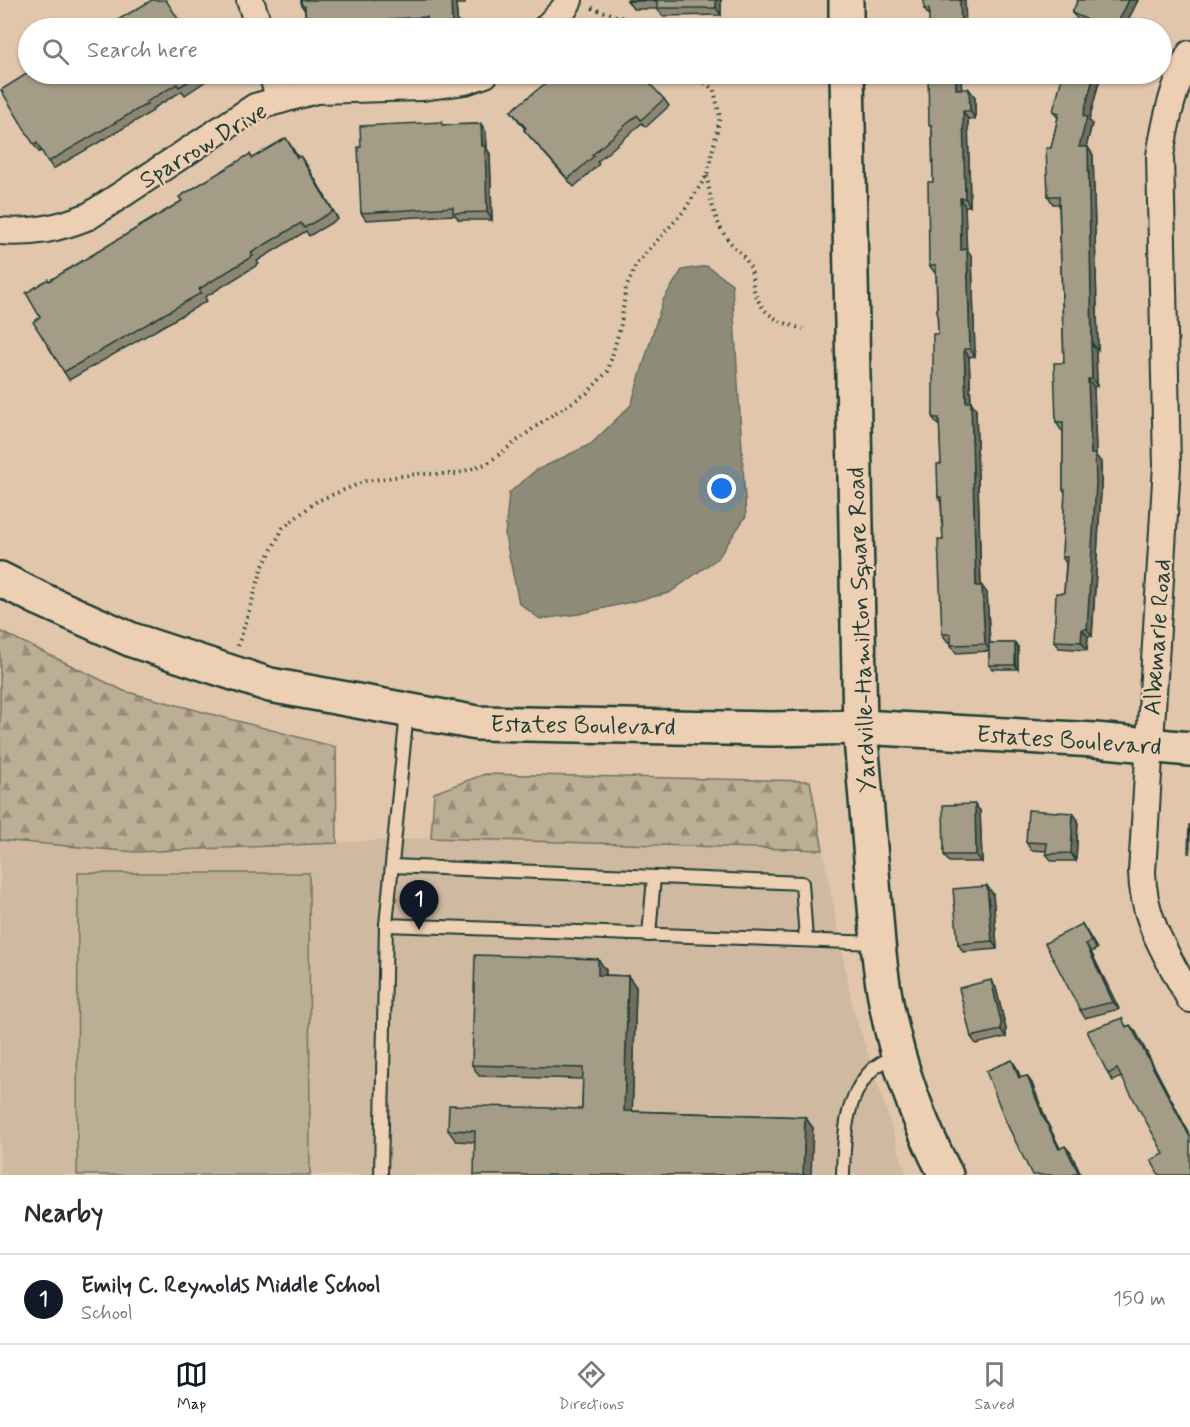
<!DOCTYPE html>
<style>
body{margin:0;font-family:Mynerve,sans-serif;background:#f2f2f3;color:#2b2b33}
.you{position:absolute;left:722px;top:489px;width:21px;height:21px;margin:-15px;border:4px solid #fff;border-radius:50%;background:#1a73e8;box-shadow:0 0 0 9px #1a73e833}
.badge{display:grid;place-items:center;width:39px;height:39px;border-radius:50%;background:#111827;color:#fff;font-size:20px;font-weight:700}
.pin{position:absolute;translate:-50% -50px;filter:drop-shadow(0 2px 3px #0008)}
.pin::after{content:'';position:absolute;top:32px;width:21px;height:18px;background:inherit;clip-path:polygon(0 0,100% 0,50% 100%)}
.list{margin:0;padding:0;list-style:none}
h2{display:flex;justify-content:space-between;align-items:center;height:78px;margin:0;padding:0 24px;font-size:26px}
h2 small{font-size:20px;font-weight:400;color:#7c7c81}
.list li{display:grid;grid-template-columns:39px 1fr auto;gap:18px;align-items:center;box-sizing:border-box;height:90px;padding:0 24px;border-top:2px solid #e1e1e2}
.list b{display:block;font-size:22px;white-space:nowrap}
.list p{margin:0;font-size:20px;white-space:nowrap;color:#7c7c81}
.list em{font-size:20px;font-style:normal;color:#7c7c81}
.icon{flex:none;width:33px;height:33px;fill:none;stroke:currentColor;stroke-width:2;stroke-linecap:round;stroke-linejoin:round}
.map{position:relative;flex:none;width:1190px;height:1175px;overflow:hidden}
.search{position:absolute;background:#fff;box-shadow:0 2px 4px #0004;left:18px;right:18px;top:18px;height:66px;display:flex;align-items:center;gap:15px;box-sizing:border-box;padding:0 21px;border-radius:33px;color:#7c7c81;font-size:22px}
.sheet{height:168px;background:#fff}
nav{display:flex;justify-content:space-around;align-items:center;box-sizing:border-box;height:84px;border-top:2px solid #e1e1e2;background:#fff;font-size:16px;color:#7c7c81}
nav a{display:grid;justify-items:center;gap:3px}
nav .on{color:#111827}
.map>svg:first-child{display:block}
.built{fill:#cfb9a1}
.forest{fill:url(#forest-firs);stroke:#6e7564;stroke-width:1.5}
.garden{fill:#bcad95;stroke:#6e7564;stroke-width:1.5}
.water{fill:#8e8c79;stroke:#626c5d;stroke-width:1.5}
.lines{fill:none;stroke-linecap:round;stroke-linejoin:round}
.lane-casing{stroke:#1f3d34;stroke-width:16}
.street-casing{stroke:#1f3d34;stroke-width:30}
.secondary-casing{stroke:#1f3d34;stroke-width:38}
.path{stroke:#1f3d34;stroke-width:4;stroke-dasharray:1.5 4.5;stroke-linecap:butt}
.lane{stroke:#edcfb3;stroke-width:12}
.street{stroke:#edcfb3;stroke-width:26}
.secondary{stroke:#edcfb3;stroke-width:33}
.wall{fill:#8d8674;stroke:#1f3d34;stroke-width:1.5}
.shaded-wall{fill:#736d5e;stroke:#1f3d34;stroke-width:1.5}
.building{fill:#a49c87;stroke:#1f3d34;stroke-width:1.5}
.labels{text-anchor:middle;stroke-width:5;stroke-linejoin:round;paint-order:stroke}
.street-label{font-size:24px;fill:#1f3d34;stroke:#edcfb3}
</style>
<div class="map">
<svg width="1190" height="1175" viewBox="0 0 1190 1175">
<defs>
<pattern id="forest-firs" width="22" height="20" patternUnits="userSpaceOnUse" patternTransform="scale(1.5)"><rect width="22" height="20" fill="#bcad95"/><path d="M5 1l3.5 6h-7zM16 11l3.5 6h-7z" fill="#988e7a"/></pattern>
</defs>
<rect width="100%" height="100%" fill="#e1c6ac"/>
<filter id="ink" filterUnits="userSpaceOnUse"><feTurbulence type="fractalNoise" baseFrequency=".0167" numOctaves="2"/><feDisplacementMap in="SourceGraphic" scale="12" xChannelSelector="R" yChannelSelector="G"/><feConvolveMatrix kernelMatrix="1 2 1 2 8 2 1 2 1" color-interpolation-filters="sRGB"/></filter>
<g filter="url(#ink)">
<polygon class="built" points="431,838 823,850 853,1008 907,1175 0,1175 0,841 135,852"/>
<g class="forest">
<polygon points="0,631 124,691 336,747 337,843 135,852 0,840"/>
<polygon points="485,774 810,781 823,850 431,838 434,793"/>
</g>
<polygon class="garden" points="78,873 309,873 310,1175 77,1175"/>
<polygon class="water" points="707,266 732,284 746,516 718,558 669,593 579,614 540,619 519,603 505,536 509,493 535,471 591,444 631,405 663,300 682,270"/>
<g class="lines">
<defs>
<g id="lane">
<polyline points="392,866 802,883 806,940"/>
<polyline points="386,925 877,943"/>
<polyline points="649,935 654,877"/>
<polyline points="381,1175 386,925 407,712"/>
<path d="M843,1175c1,-36 1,-77 29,-105 6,-6 16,-10 23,-15"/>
</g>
<g id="street">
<polyline points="250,0 259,28"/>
<polyline points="546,28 564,9 569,0"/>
<path d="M1190,54c-17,33 -24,66 -30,102l7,309 -25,407c1,50 26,84 48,127"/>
<polyline points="272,74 280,100"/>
<path d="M0,231c32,3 59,-3 89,-15l166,-109 61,-17 107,-3 42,-6 20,-7"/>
</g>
<g id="secondary">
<polyline points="846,0 846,28"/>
<path d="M847,74l13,653 18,216c7,82 30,159 68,232"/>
<polyline points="0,579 40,599 132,640 270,685 477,723 773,729 860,727 1095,740 1190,749"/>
</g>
</defs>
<use href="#lane" class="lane-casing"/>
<use href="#street" class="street-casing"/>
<use href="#secondary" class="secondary-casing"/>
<g class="path">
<polyline points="592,8 623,18 637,28"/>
<path d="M707,176c3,20 6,41 17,58 7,12 20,20 26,33 3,7 2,16 4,23 8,26 25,32 49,39"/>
<polyline points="238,646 263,566 283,528 317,501 366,481 416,474 456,474 488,463 547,418 587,393 608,371 621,324 626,288 637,263 684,211 707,175 720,117 714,90 694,74"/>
</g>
<use href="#lane" class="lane"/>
<use href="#street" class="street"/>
<use href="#secondary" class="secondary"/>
</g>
<g class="wall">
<polygon points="301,0 465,0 465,4 456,4 458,28 429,28 427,25 395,26 395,28 306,28 305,11 302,6"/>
<polygon points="627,0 721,0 721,15 663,16 657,9 633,9"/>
<polygon points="965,0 929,16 924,9"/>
<polygon points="1078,0 1138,0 1124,28 1084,23 1078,20 1072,13"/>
<polygon points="28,73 201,74 206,81 185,95 182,91 152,109 153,111 53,169 42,151 39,152 34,145"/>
<polygon points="961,74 961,89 975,97 975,119 968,119 970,206 965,206 966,249 972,257 975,356 969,357 971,402 976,409 981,586 987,593 990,643 1015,643 1018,647 1018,669 992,669 989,665 989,651 956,653 951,645 951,642 948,642 942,634 943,540 941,503 938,497 941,464 940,425 938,425 933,418 938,334 936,273 935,273 929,265 933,182 932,129 929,125"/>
<polygon points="1094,75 1099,82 1089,120 1092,124 1086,147 1093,155 1098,350 1096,350 1097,386 1094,387 1096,456 1101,462 1101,491 1092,636 1088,636 1087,650 1059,648 1054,641 1064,593 1066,563 1062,557 1065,492 1063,490 1063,430 1061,430 1056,422 1064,363 1059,204 1053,204 1048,196 1051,148 1058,118 1053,111"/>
<polygon points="664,99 669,106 646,127 642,123 597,162 599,164 574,187 530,137 524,130 525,129 511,111"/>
<polygon points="481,124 486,132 487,149 490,154 492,220 459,220 455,215 366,220 361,213 361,147 444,125"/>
<polygon points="286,138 298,157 306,164 338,219 309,236 306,231 257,261 259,264 205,297 207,301 69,380 64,372 40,317 49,281"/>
<polygon points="980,811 982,862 949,862 944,855"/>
<polygon points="1078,820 1076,861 1052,861 1046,854 1046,851 1031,850 1026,842"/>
<polygon points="987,886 993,894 997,949 963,952 958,944"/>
<polygon points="1082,924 1097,949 1091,952 1119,1009 1085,1018 1080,1010"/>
<polygon points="606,970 606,975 628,976 636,987 632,1111 805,1117 813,1128 474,1142 456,1141 448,1130 582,1109 583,1079 479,1076 472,1065"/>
<polygon points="996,988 1006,1029 1006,1037 976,1044 971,1037"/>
<polygon points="1127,1026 1136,1032 1122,1077 1113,1081 1108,1074"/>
</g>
<g class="shaded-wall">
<polygon points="451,0 454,0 456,4 458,28 455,28 452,25"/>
<polygon points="716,0 721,0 721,15 716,8"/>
<polygon points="960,0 965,0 966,28 961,28"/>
<polygon points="1129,0 1138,0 1124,28 1115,28"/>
<polygon points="390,19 395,26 395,28 393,28 390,25"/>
<polygon points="956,74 961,74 962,97 956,89"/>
<polygon points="1094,75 1099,82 1089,120 1092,124 1084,155 1079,147 1083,116"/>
<polygon points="969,89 975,97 975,119 970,111"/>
<polygon points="963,111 968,119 970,206 965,198"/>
<polygon points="481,124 486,132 487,149 490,154 492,220 487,212 482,146"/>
<polygon points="1088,147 1093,155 1098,350 1092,343"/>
<polygon points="300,156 306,164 338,219 333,211"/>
<polygon points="960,198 965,206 967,257 961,250"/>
<polygon points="967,249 972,257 975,356 970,349"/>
<polygon points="1091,343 1096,350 1097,386 1092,379"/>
<polygon points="964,349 969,357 971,410 966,402"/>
<polygon points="1088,379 1094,387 1096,456 1101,462 1101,491 1092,636 1087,629 1091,454"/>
<polygon points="971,402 976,409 981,594 976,586"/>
<polygon points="982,586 987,593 990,651 985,644"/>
<polygon points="1082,629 1088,636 1087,650 1081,642"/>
<polygon points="1015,643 1018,647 1018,669 1015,665"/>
<polygon points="975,804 980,811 982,862 976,855"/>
<polygon points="1073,813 1078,820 1076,861 1071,853"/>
<polygon points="987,886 993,894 997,949 992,941"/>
<polygon points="1082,924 1087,932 1097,949 1091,941"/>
<polygon points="1086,944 1091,952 1119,1009 1113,1002"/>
<polygon points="598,959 606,970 605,986 598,975"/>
<polygon points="628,976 636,987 632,1122 624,1111"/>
<polygon points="991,980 996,988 1006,1029 1006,1037 1001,1030"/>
<polygon points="1130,1025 1136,1032 1190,1135 1190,1137"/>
<polygon points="1012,1060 1017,1068 1024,1086 1019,1078"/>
<polygon points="1027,1076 1032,1083 1048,1124 1064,1156 1059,1149 1043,1116"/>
<polygon points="805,1117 813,1128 811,1175 803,1175"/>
<polygon points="1065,1146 1071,1153 1081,1175 1078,1172"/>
</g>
<g class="building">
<polygon points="152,0 166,0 184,28 104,28"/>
<polygon points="301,0 451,0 452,25 427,26 427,17 390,19 390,25 306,28 305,6 302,6"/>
<polygon points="627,0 716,0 716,8 657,8 657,1 627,1"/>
<polygon points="924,0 960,0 961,28 929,28 929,9 924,9"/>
<polygon points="1078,0 1129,0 1115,28 1081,28 1086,19 1072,13"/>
<polygon points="28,73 201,74 179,87 177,84 146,102 147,104 48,162 37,143 34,145 1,90"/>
<polygon points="557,74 641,74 664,99 641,120 637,115 592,155 594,156 568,179 524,130 526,128 511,111"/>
<polygon points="928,74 956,74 956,89 969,89 970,111 963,111 965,198 960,198 961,250 967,249 970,349 964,349 966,402 971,402 976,586 982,586 985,644 951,645 951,634 942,634 938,540 943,540 941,497 938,497 937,464 941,464 939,418 933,418 933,334 938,334 936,265 929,265 928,182 933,182 932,125 929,125"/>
<polygon points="1063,74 1089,74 1094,75 1083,116 1087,117 1079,147 1088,147 1092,343 1091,343 1092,379 1088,379 1091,454 1095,454 1096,483 1087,629 1082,629 1081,642 1054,641 1056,593 1064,593 1067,557 1062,557 1065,490 1063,490 1063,422 1056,422 1054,363 1064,363 1059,196 1048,196 1046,148 1051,148 1059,113 1053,111"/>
<polygon points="442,122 442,125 481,124 482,146 485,146 487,212 453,213 453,207 361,213 358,147 361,147 360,126"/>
<polygon points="286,138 297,158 300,156 333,211 304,228 301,223 251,253 253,256 199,289 201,293 64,372 33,322 40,317 26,293 48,279 49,281 182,201 179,197 202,183 250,154 252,158"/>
<rect x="989" y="643" width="26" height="22"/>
<polygon points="975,804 976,855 944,855 943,805"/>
<polygon points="1028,810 1073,813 1071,853 1046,854 1047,843 1026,842"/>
<polygon points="1189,825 1190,825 1190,853 1188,853"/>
<polygon points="987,886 992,941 958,944 953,889"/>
<polygon points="1082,924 1091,941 1086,944 1113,1002 1080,1010 1045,943"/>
<polygon points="475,955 598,959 598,975 628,976 624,1111 805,1117 803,1175 474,1175 475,1131 448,1130 449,1105 582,1109 583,1068 472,1065"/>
<polygon points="991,980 1001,1022 1001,1030 971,1037 959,988"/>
<polygon points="1122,1018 1126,1027 1130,1025 1190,1137 1190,1175 1159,1175 1151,1160 1164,1154 1117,1069 1108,1074 1087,1031"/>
<polygon points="1012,1060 1019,1078 1027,1076 1043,1116 1059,1149 1065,1146 1078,1172 1072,1175 1032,1175 1006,1122 986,1071"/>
</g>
</g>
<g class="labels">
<g class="street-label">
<text transform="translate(203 145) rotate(-31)" y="8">Sparrow Drive</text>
<text transform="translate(861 630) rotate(-92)" y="8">Yardville-Hamilton Square Road</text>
<text transform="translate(1157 637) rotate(-86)" y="8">Albemarle Road</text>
<text transform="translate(583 725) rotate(1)" y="8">Estates Boulevard</text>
<text transform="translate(1069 740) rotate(4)" y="8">Estates Boulevard</text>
</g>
</g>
</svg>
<div class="you"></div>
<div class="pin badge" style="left:419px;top:930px">1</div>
<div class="search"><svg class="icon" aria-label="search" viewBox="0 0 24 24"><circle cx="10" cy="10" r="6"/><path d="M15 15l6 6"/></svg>Search here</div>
</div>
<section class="sheet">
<h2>Nearby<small></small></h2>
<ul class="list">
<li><span class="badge">1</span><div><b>Emily C. Reynolds Middle School</b><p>School</p></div><em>150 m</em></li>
</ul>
</section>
<nav>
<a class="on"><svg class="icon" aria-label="map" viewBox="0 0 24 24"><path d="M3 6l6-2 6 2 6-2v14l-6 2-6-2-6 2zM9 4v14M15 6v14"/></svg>Map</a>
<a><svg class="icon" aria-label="directions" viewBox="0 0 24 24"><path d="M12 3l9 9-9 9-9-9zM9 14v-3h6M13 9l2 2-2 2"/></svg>Directions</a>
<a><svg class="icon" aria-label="saved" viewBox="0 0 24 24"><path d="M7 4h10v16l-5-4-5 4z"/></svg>Saved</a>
</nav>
